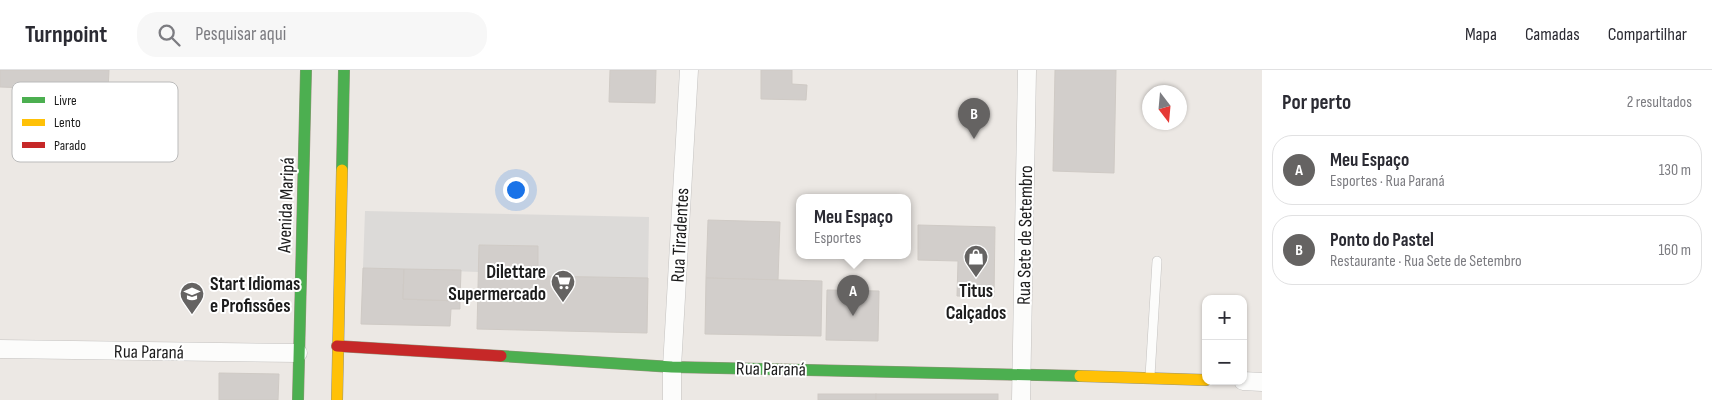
<!DOCTYPE html>
<html lang="pt">
<meta charset="utf-8">
<style>
body{margin:0;font-family:"Sofia Sans Condensed",sans-serif;background:#f7f7f7;color:#2b2b33}
.controls{position:absolute;right:15px;bottom:15px;display:grid;overflow:hidden;border-radius:10px;box-shadow:0 1px 4px #0004}
.controls button{width:45px;height:45px;display:grid;place-items:center;padding:0;border:0;border-bottom:1px solid #e1e1e2;background:#fff;color:#2b2b33;font:25px sans-serif}
.compass{position:absolute;left:1142px;top:15px;width:45px;height:45px;border-radius:50%;background:#fff;box-shadow:0 1px 4px #0004;rotate:164deg}
.you{position:absolute;left:515px;top:119px;width:18px;height:18px;margin:-12px;border:4px solid #fff;border-radius:50%;background:#1a73e8;box-shadow:0 0 0 8px #1a73e833}
.badge{display:grid;place-items:center;width:32px;height:32px;border-radius:50%;background:#656362;color:#fff;font-size:16px;font-weight:700}
.pin{position:absolute;translate:-50% -41px;filter:drop-shadow(0 1px 2px #0008)}
.pin::after{content:'';position:absolute;top:26px;width:18px;height:15px;background:inherit;clip-path:polygon(0 0,100% 0,50% 100%)}
.popup{position:absolute;left:796px;top:124px;width:115px;height:65px;box-sizing:border-box;display:grid;place-content:center;border-radius:10px;background:#fff;filter:drop-shadow(0 1px 4px #0005);font-size:16px;white-space:nowrap;color:#7c7c81}
.popup b{font-size:19px;color:#2b2b33}
.popup::after{content:'';position:absolute;left:50%;top:100%;margin-left:-10px;border:10px solid transparent;border-top-color:#fff}
.list{margin:0;padding:0;list-style:none}
h2{display:flex;justify-content:space-between;align-items:center;height:65px;margin:0;padding:0 20px;font-size:21px}
h2 small{font-size:16px;font-weight:400;color:#7c7c81}
.list li{display:grid;grid-template-columns:32px 1fr auto;gap:15px;align-items:center;box-sizing:border-box;height:70px;margin:0 10px 10px;padding:0 10px;border:1px solid #e1e1e2;border-radius:20px}
.list b{display:block;font-size:19px;white-space:nowrap}
.list p{margin:0;font-size:16px;white-space:nowrap;color:#7c7c81}
.list em{font-size:16px;font-style:normal;color:#7c7c81}
.icon{flex:none;width:28px;height:28px;fill:none;stroke:currentColor;stroke-width:2;stroke-linecap:round;stroke-linejoin:round}
.map{position:relative;flex:none;width:1262px;height:330px;overflow:hidden}
header{display:flex;align-items:center;gap:30px;box-sizing:border-box;height:70px;padding:0 25px;background:#fff;border-bottom:1px solid #e1e1e2}
header strong{font-size:24px}
nav{display:flex;gap:28px;margin-inline-start:auto;font-size:18px}
.search{width:350px;height:45px;background:#f7f7f7;display:flex;align-items:center;gap:12px;box-sizing:border-box;padding:0 18px;border-radius:20px;color:#7c7c81;font-size:19px}
main{display:flex}
aside{flex:1;background:#fff}
.map>svg:first-child{display:block}
.parking{fill:#dcdad8}
.building{fill:#d2cecb;stroke:#cfcac5}
.lines{fill:none;stroke-linecap:round;stroke-linejoin:round}
.lane-casing{stroke:#c4c2c0;stroke-width:10}
.street-casing{stroke:#c4c2c0;stroke-width:19}
.fast-casing{stroke:#95947c;stroke-width:12}
.slow-casing{stroke:#95947c;stroke-width:12}
.jam-casing{stroke:#95947c;stroke-width:12}
.lane{stroke:#fcfcfb;stroke-width:9}
.street{stroke:#fcfcfb;stroke-width:18}
.fast{stroke:#4caf50;stroke-width:11}
.slow{stroke:#ffc107;stroke-width:11}
.jam{stroke:#c62828;stroke-width:11}
.labels{text-anchor:middle;stroke-width:4;stroke-linejoin:round;paint-order:stroke}
.street-label{font-size:19px;fill:#1c1c1c;stroke:#fff}
.poi-label{font-size:19px;font-weight:bold;fill:#1c1c1c;stroke:#fff;text-anchor:end}
.key{fill:#fff;stroke:#bbb;stroke-width:1}
.key-label{font-size:14px;fill:#1c1c1c}
</style>
<header>
<strong>Turnpoint</strong>
<div class="search"><svg class="icon" aria-label="search" viewBox="0 0 24 24"><circle cx="10" cy="10" r="6"/><path d="M15 15l6 6"/></svg>Pesquisar aqui</div>
<nav><a>Mapa</a><a>Camadas</a><a>Compartilhar</a></nav>
</header>
<main>
<div class="map">
<svg width="1262" height="330" viewBox="0 0 1262 330">
<rect width="100%" height="100%" fill="#ece8e4"/>
<polygon class="parking" points="365,141 649,147 648,208 538,206 538,176 480,175 479,202 363,198"/>
<g class="building">
<polygon points="0,0 109,0 108,21 0,17"/>
<polygon points="610,0 656,0 655,33 609,32"/>
<polygon points="761,0 792,0 792,14 807,15 806,30 761,29"/>
<polygon points="1055,0 1116,0 1114,103 1053,101"/>
<polygon points="708,150 780,152 778,210 706,208"/>
<polygon points="918,155 995,157 994,227 957,226 958,191 918,190"/>
<polygon points="479,175 538,176 538,206 648,208 647,263 477,259"/>
<polygon points="363,198 404,199 403,229 460,231 460,239 451,239 450,256 361,254"/>
<polygon points="404,199 461,200 460,231 403,229"/>
<polygon points="706,208 822,211 821,266 705,264"/>
<polygon points="827,220 879,221 878,271 826,270"/>
<polygon points="219,303 279,304 278,330 219,330"/>
<rect x="818" y="324" width="58" height="6"/>
<rect x="876" y="324" width="122" height="6"/>
</g>
<g class="lines">
<defs>
<polyline id="lane" points="1150,306 1157,191"/>
<g id="street">
<polyline points="0,279 298,283"/>
<polyline points="1243,311 1262,312"/>
<polyline points="672,330 672,297 689,0"/>
<polyline points="1021,330 1027,0"/>
</g>
<g id="fast">
<polyline points="342,100 344,0"/>
<polyline points="501,286 672,297 1080,306"/>
<polyline points="298,330 306,0"/>
</g>
<g id="slow">
<polyline points="1080,306 1206,310"/>
<polyline points="337,330 342,100"/>
</g>
<polyline id="jam" points="337,276 501,286"/>
</defs>
<use href="#lane" class="lane-casing"/>
<use href="#street" class="street-casing"/>
<use href="#fast" class="fast-casing"/>
<use href="#slow" class="slow-casing"/>
<use href="#jam" class="jam-casing"/>
<use href="#lane" class="lane"/>
<use href="#street" class="street"/>
<use href="#fast" class="fast"/>
<use href="#slow" class="slow"/>
<use href="#jam" class="jam"/>
</g>
<defs>
<symbol id="shop-pin" viewBox="-11 -11 22 30"><path d="M0 17L-7.5 6A9.5 9.5 0 1 1 7.5 6Z" fill="#656362" stroke="#fff"/><path d="M-5-2.5h2.3a2.7 3.5 0 0 1 5.4 0H5L5.5 6h-11ZM-1.5-2.5h3a1.5 2.3 0 0 0-3 0Z" fill="#fff"/></symbol>
<symbol id="supermarket-pin" viewBox="-11 -11 22 30"><path d="M0 17L-7.5 6A9.5 9.5 0 1 1 7.5 6Z" fill="#656362" stroke="#fff"/><path d="M-6-5.5h2.5l.6 2H6L4.5 2H-2.5L-4.4-4H-6ZM-1.5 3.2a1.3 1.3 0 1 0 .1 0ZM3 3.2a1.3 1.3 0 1 0 .1 0Z" fill="#fff"/></symbol>
<symbol id="university-pin" viewBox="-11 -11 22 30"><path d="M0 17L-7.5 6A9.5 9.5 0 1 1 7.5 6Z" fill="#656362" stroke="#fff"/><path d="M0-5L7-2L0 1L-7-2ZM-4 1L0 2.5L4 1V4Q0 6-4 4Z" fill="#fff"/></symbol>
</defs>
<g fill-rule="evenodd">
<use href="#shop-pin" x="962" y="173" width="28" height="38"/>
<use href="#supermarket-pin" x="549" y="198" width="28" height="38"/>
<use href="#university-pin" x="178" y="210" width="28" height="38"/>
</g>
<g class="labels">
<g class="street-label">
<text transform="translate(285 135) rotate(-88)" y="7">Avenida Maripá</text>
<text transform="translate(679 165) rotate(-87)" y="7">Rua Tiradentes</text>
<text transform="translate(1024 165) rotate(-89)" y="7">Rua Sete de Setembro</text>
<text transform="translate(149 281) rotate(1)" y="7">Rua Paraná</text>
<text transform="translate(771 298) rotate(1)" y="7">Rua Paraná</text>
</g>
<g class="poi-label">
<text x="546" y="208">Dilettare<tspan x="546" dy="22">Supermercado</tspan></text>
<text x="210" y="220" text-anchor="start">Start Idiomas<tspan x="210" dy="22">e Profissões</tspan></text>
<text x="976" y="227" text-anchor="middle">Titus<tspan x="976" dy="22">Calçados</tspan></text>
</g>
</g>
<rect x="12" y="12" width="166" height="80" rx="8" class="key"/>
<rect x="22" y="27" width="23" height="6" fill="#4caf50"/>
<rect x="22" y="49" width="23" height="7" fill="#ffc107"/>
<rect x="22" y="72" width="23" height="6" fill="#c62828"/>
<g class="key-label">
<text x="54" y="35">Livre</text>
<text x="54" y="57">Lento</text>
<text x="54" y="80">Parado</text>
</g>
</svg>
<div class="controls">
<button>+</button>
<button>−</button>
</div>
<svg class="compass" viewBox="-18 -18 36 36"><path d="M0-13l5 13h-10z" fill="#e53935"/><path d="M0 13l5-13h-10z" fill="#7c7c81"/></svg>
<div class="you"></div>
<div class="pin badge" style="left:853px;top:246px">A</div>
<div class="popup"><b>Meu Espaço</b>Esportes</div>
<div class="pin badge" style="left:974px;top:69px">B</div>
</div>
<aside>
<h2>Por perto<small>2 resultados</small></h2>
<ul class="list">
<li><span class="badge">A</span><div><b>Meu Espaço</b><p>Esportes · Rua Paraná</p></div><em>130 m</em></li>
<li><span class="badge">B</span><div><b>Ponto do Pastel</b><p>Restaurante · Rua Sete de Setembro</p></div><em>160 m</em></li>
</ul>
</aside>
</main>
